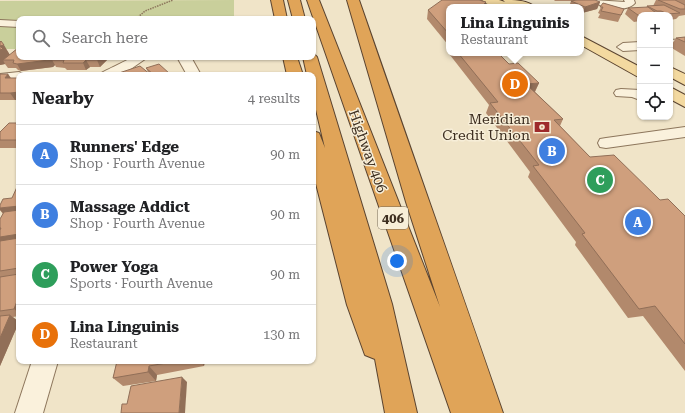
<!DOCTYPE html>
<meta charset="utf-8">
<style>
body{margin:0;font-family:"Roboto Serif",serif;background:#f6f6f6;color:#202124}
.controls{position:absolute;right:12px;top:12px;display:grid;overflow:hidden;border-radius:8px;box-shadow:0 1px 3px #0004}
.controls button{width:36px;height:36px;display:grid;place-items:center;padding:0;border:0;border-bottom:1px solid #e0e0e0;background:#fff;color:#202124;font:20px sans-serif}
.you{position:absolute;left:397px;top:261px;width:14px;height:14px;margin:-10px;border:3px solid #fff;border-radius:50%;background:#1a73e8;box-shadow:0 0 0 6px #1a73e833}
.badge{display:grid;place-items:center;width:26px;height:26px;border-radius:50%;background:#ea580c;color:#fff;font-size:13px;font-weight:700}
.pin{position:absolute;translate:-50% -50%;border:2px solid #fff;box-shadow:0 1px 4px #0006}
.popup{position:absolute;left:446px;top:4px;width:138px;height:52px;box-sizing:border-box;display:grid;place-content:center;border-radius:8px;background:#fff;filter:drop-shadow(0 1px 3px #0005);font-size:13px;white-space:nowrap;color:#757577}
.popup b{font-size:15px;color:#202124}
.popup::after{content:'';position:absolute;left:50%;top:100%;margin-left:-8px;border:8px solid transparent;border-top-color:#fff}
.list{margin:0;padding:0;list-style:none}
h2{display:flex;justify-content:space-between;align-items:center;height:52px;margin:0;padding:0 16px;font-size:17px}
h2 small{font-size:13px;font-weight:400;color:#757577}
.list li{display:grid;grid-template-columns:26px 1fr auto;gap:12px;align-items:center;box-sizing:border-box;height:60px;padding:0 16px;border-top:1px solid #e0e0e0}
.list b{display:block;font-size:15px;white-space:nowrap}
.list p{margin:0;font-size:13px;white-space:nowrap;color:#757577}
.list em{font-size:13px;font-style:normal;color:#757577}
.icon{flex:none;width:22px;height:22px;fill:none;stroke:currentColor;stroke-width:2;stroke-linecap:round;stroke-linejoin:round}
.map{position:relative;flex:none;width:685px;height:413px;overflow:hidden}
.search{position:absolute;background:#fff;box-shadow:0 1px 3px #0004;left:16px;top:16px;width:300px;height:44px;display:flex;align-items:center;gap:10px;box-sizing:border-box;padding:0 14px;border-radius:8px;color:#757577;font-size:15px}
.panel{position:absolute;background:#fff;box-shadow:0 1px 3px #0004;left:16px;top:72px;width:300px;height:292px;border-radius:8px}
.map>svg:first-child{display:block}
.green{fill:#c9cf9b}
.lines{fill:none;stroke-linecap:round;stroke-linejoin:round}
.minor-casing{stroke:#8d765c;stroke-width:2}
.major-casing{stroke:#5b4430;stroke-width:2}
.highway-casing{stroke:#5b4430;stroke-width:2}
.path{stroke:#8d765c;stroke-width:1.5;stroke-dasharray:1.5 1;stroke-linecap:butt}
.minor{fill:#faf1dc;fill-rule:evenodd}
.major{fill:#f3d9a0;fill-rule:evenodd}
.highway{fill:#e0a458;fill-rule:evenodd}
.wall{fill:#b2896c}
.shaded-wall{fill:#916f58}
.building{fill:#cf9f7d;stroke:#916f58}
.labels{text-anchor:middle;stroke-width:3;stroke-linejoin:round;paint-order:stroke}
.shield{fill:#f7eed8;stroke:#756857;stroke-width:1}
.shield-label{font-size:13px;font-weight:bold;fill:#3d2e20}
.poi-label{font-size:14px;fill:#3d2e20;stroke:#f7eed8;text-anchor:end}
.street-label{font-size:14px;fill:#3d2e20;stroke:#f7eed8}
</style>
<div class="map">
<svg width="685" height="413" viewBox="0 0 685 413">
<rect width="100%" height="100%" fill="#f0e4c8"/>
<polygon class="green" points="234,0 234,19 19,19 19,49 0,49 0,1"/>
<g class="lines">
<defs>
<g id="minor">
<path d="M593,0l32,2 -1,-2h10l1,3c-9,10 -34,6 -42,-3z"/>
<polygon points="0,20 19,21 19,27 0,26"/>
<polygon points="685,39 685,45 670,46 670,40"/>
<polygon points="640,42 640,50 623,51 617,47 623,43"/>
<path d="M133,57h15l-23,16 -7,2h-20c2,-2 30,-15 35,-18z"/>
<polygon points="177,57 191,57 201,75 187,75"/>
<polygon points="19,72 25,75 19,75 19,80 0,82 0,74"/>
<polygon points="621,89 640,90 640,100 632,97 616,96 614,93 616,90"/>
<polygon points="685,127 685,137 606,148 600,147 598,143 600,139 606,138"/>
<polygon points="32,361 58,361 43,413 15,413"/>
</g>
<g id="major">
<path d="M482,0h17l6,2 -2,-2c10,0 25,0 32,7h-17l-6,-2 2,2c-10,0 -25,1 -32,-7z"/>
<polygon points="581,36 640,67 640,78 581,45"/>
<polygon points="670,67 685,74 685,85 670,77"/>
<polygon points="670,87 685,95 685,107 670,99"/>
</g>
<g id="highway">
<polygon points="271,0 283,0 287,19 275,19"/>
<polygon points="288,0 300,0 305,19 293,19"/>
<path d="M307,0h12l121,307 -34,-105 -59,-202h12c47,138 97,275 144,413h-52z"/>
<polygon points="313,53 317,57 392,304 417,413 385,413 375,359 365,355 347,305 313,172 313,131 319,133 325,148 313,97 313,75 307,75 303,57 313,57"/>
<polygon points="283,57 297,57 303,75 287,75"/>
</g>
</defs>
<use href="#minor" class="minor-casing"/>
<use href="#major" class="major-casing"/>
<use href="#highway" class="highway-casing"/>
<polyline class="path" points="136,19 145,11 173,0"/>
<use href="#minor" class="minor"/>
<use href="#major" class="major"/>
<use href="#highway" class="highway"/>
</g>
<g class="wall">
<polygon points="554,0 574,0 574,1 600,2 597,9 582,13 581,13 581,7 569,7 571,1 573,1 555,1"/>
<polygon points="656,0 685,0 685,15 679,16 676,19 670,20 670,15 640,15 640,21 634,22 625,14 628,8 646,8 647,6 653,6"/>
<polygon points="603,3 624,9 618,22 598,18 600,14 598,13"/>
<polygon points="449,7 449,46 427,19 428,10"/>
<polygon points="685,37 685,56 670,47 676,38"/>
<polygon points="0,42 10,55 110,57 100,67 90,67 86,70 67,70 65,68 56,67 55,65 53,67 21,71 18,70 16,68 8,68 5,64 0,65"/>
<polygon points="450,53 498,53 509,64 539,83 535,92 563,119 560,126 590,157 685,216 685,371 643,316 628,318 575,245 576,242 528,177 530,172 486,113 489,105 450,55"/>
<polygon points="146,68 170,74 170,75 151,75 148,72"/>
<polygon points="0,74 8,74 11,78 19,78 19,100 0,100"/>
<polygon points="19,123 19,148 0,148 0,132"/>
<polygon points="19,187 19,316 13,317 19,322 0,366 0,241 3,214 0,210 0,205 12,198"/>
<polygon points="117,361 205,361 204,366 157,375 156,381 123,386 113,378"/>
</g>
<g class="shaded-wall">
<polygon points="486,2 485,7 481,7"/>
<polygon points="600,2 597,9 582,13 585,7"/>
<polygon points="4,45 10,55 7,56 9,59 3,60 5,64 0,65 0,46"/>
<polygon points="52,57 63,57 52,60 55,65 53,67 21,71 17,64"/>
<polygon points="100,57 110,57 100,67 97,60"/>
<polygon points="86,60 90,67 86,70 83,63"/>
<polygon points="8,74 13,82 5,78"/>
<polygon points="539,83 534,93 526,84"/>
<polygon points="19,92 19,100 15,100 10,93"/>
<polygon points="19,206 19,214 6,216 0,210 0,208"/>
<polygon points="0,228 19,234 19,243 0,241"/>
<polygon points="19,296 19,313 14,309"/>
<polygon points="10,315 19,322 0,366 0,338"/>
<polygon points="201,361 205,361 204,366"/>
<polygon points="149,366 157,375 156,381 148,372"/>
<polygon points="182,377 187,382 185,413 179,413"/>
</g>
<g class="building">
<polygon points="442,0 479,0 486,2 481,7 449,7 449,34 428,10"/>
<polygon points="577,0 595,0 600,2 585,7 571,1"/>
<polygon points="658,0 675,0 685,5 685,9 680,9"/>
<polygon points="603,3 624,9 621,15 601,11 603,7 600,7"/>
<polygon points="664,5 680,13 668,14 661,11 657,11 647,6"/>
<polygon points="648,7 659,15 638,15 628,8"/>
<polygon points="685,37 685,42 676,38"/>
<polygon points="1,41 4,45 0,46 3,49 0,50 0,42"/>
<polygon points="18,48 19,48 19,57 52,57 49,60 17,64 13,63 14,60 3,60"/>
<polygon points="458,53 498,53 509,64 518,63 539,83 526,84 563,119 554,120 590,157 614,155 660,200 668,199 685,216 685,344 655,306 639,309 582,234 585,233 533,166 539,165 490,103 498,102"/>
<polygon points="57,57 100,57 97,60 86,60 83,63 63,63 64,60 52,60"/>
<polygon points="159,64 170,74 166,75 154,75 146,68"/>
<polygon points="140,66 151,75 121,75 119,73"/>
<polygon points="0,74 8,74 5,78 19,78 19,92 10,93 0,93"/>
<polygon points="9,123 19,123 19,140 0,140 0,132"/>
<polygon points="17,187 19,187 19,206 0,208 0,205 3,199 12,198"/>
<polygon points="19,210 19,234 0,237 0,230 1,228 0,228 0,219 4,212"/>
<polygon points="19,238 19,268 0,271 0,241"/>
<polygon points="19,274 19,296 14,309 0,311 0,277"/>
<polygon points="10,315 0,338 0,316"/>
<polygon points="117,361 178,361 149,366 148,372 113,378"/>
<polygon points="182,377 179,413 121,413 122,404 127,404 131,386"/>
</g>
<defs>
<symbol id="bank-bare" viewBox="-9 -9 18 18"><path d="M-6-4H6V4H-6ZM0-2.3a2.3 2.3 0 1 0 0 4.6a2.3 2.3 0 1 0 0-4.6Z" fill="#9e2a2b" stroke="#f7eed8" stroke-width="2.5" paint-order="stroke"/></symbol>
</defs>
<g fill-rule="evenodd">
<use href="#bank-bare" x="531" y="116" width="22" height="22"/>
</g>
<g class="labels">
<rect class="shield" x="378" y="207" width="30" height="22" rx="3"/>
<g class="shield-label">
<text x="393" y="223">406</text>
</g>
<g class="poi-label">
<text x="530" y="124">Meridian<tspan x="530" dy="16">Credit Union</tspan></text>
</g>
<g class="street-label">
<text transform="translate(368 151) rotate(70)" y="5">Highway 406</text>
</g>
</g>
</svg>
<div class="controls">
<button>+</button>
<button>−</button>
<button><svg class="icon" aria-label="locate" viewBox="0 0 24 24"><circle cx="12" cy="12" r="6"/><path d="M12 2v4M12 18v4M2 12h4M18 12h4"/></svg></button>
</div>
<div class="you"></div>
<div class="pin badge" style="left:638px;top:222px;background:#3f7fe0">A</div>
<div class="pin badge" style="left:552px;top:151px;background:#3f7fe0">B</div>
<div class="pin badge" style="left:600px;top:180px;background:#2e9e5b">C</div>
<div class="pin badge" style="left:515px;top:84px;background:#e8710a">D</div>
<div class="popup"><b>Lina Linguinis</b>Restaurant</div>
<div class="search"><svg class="icon" aria-label="search" viewBox="0 0 24 24"><circle cx="10" cy="10" r="6"/><path d="M15 15l6 6"/></svg>Search here</div>
<section class="panel">
<h2>Nearby<small>4 results</small></h2>
<ul class="list">
<li><span class="badge" style="background:#3f7fe0">A</span><div><b>Runners' Edge</b><p>Shop · Fourth Avenue</p></div><em>90 m</em></li>
<li><span class="badge" style="background:#3f7fe0">B</span><div><b>Massage Addict</b><p>Shop · Fourth Avenue</p></div><em>90 m</em></li>
<li><span class="badge" style="background:#2e9e5b">C</span><div><b>Power Yoga</b><p>Sports · Fourth Avenue</p></div><em>90 m</em></li>
<li><span class="badge" style="background:#e8710a">D</span><div><b>Lina Linguinis</b><p>Restaurant</p></div><em>130 m</em></li>
</ul>
</section>
</div>
